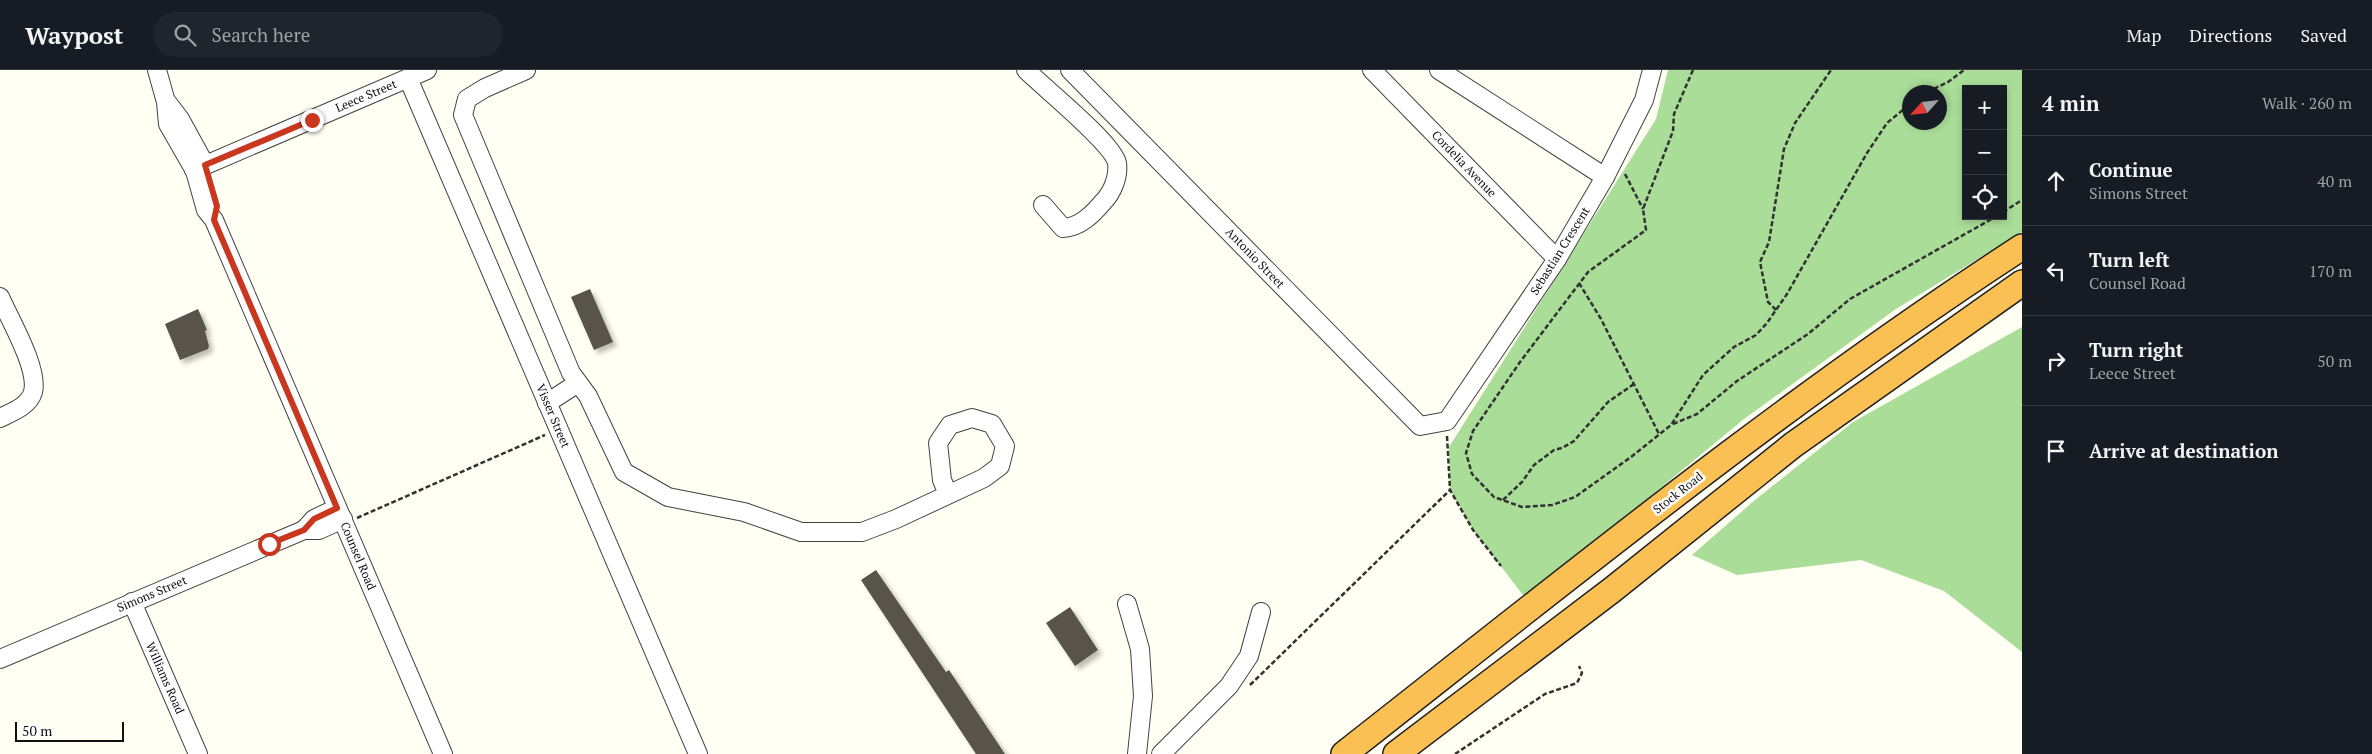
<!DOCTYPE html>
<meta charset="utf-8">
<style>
body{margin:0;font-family:"PT Serif",serif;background:#20242c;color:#f1f3f6}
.controls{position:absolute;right:15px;top:15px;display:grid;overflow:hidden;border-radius:0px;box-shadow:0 2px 8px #0003}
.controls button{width:45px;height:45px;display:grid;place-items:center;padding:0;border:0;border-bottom:1px solid #363941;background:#171b24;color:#f1f3f6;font:25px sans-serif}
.compass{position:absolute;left:1902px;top:15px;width:45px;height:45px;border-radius:50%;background:#171b24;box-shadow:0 2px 8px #0003;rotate:243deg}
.scale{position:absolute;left:15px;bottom:12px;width:109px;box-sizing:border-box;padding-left:5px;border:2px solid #101010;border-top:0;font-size:14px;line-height:18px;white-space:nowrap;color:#101010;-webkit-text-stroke:4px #fff;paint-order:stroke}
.stop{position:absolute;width:15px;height:15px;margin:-11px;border:4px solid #c9371f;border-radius:50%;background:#fff}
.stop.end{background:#c9371f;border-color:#fff;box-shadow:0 1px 5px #0008}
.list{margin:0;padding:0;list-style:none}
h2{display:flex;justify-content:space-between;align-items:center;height:65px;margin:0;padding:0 20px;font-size:21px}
h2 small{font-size:16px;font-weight:400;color:#9ea1a6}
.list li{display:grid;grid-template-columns:32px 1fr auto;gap:15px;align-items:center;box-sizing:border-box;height:90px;padding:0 20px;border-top:1px solid #363941}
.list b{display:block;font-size:19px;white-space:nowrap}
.list p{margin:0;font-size:16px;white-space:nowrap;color:#9ea1a6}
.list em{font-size:16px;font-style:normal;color:#9ea1a6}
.icon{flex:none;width:28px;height:28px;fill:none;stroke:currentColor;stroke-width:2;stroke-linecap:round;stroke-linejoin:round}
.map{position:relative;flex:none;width:2022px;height:684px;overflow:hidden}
header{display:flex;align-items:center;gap:30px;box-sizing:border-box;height:70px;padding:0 25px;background:#171b24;border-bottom:1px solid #363941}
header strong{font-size:24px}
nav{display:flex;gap:28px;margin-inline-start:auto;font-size:18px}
.search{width:350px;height:45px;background:#20242c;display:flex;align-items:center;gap:12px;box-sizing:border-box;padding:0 18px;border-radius:28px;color:#9ea1a6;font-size:19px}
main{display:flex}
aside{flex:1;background:#171b24}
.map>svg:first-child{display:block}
.forest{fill:#aade98;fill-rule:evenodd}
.building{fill:#59534b;filter:url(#shadow)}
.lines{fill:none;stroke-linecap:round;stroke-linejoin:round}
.minor-casing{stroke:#434343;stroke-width:20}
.highway-casing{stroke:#212121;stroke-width:28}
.path{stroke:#323232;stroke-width:2.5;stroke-dasharray:5 2.5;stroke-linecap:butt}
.minor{stroke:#fff;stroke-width:18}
.highway{stroke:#fbc054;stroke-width:25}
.route{stroke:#c9371f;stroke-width:6}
.labels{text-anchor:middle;stroke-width:5;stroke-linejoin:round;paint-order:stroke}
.street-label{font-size:12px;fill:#101010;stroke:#fff}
</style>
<header>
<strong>Waypost</strong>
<div class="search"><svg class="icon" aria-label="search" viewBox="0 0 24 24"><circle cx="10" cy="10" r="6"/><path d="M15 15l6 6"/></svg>Search here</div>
<nav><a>Map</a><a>Directions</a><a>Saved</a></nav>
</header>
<main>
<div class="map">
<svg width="2022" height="684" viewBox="0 0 2022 684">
<defs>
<filter id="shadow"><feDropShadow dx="4" dy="4" stdDeviation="2.5" flood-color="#0004"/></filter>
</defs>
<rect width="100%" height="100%" fill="#fffff3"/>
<g class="forest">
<path d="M1668,0h354v162l-126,77 -152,110 -218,180 -53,-69 -23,-40 -1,-43 207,-328zM1966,19h37v127h-37zM1910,22h30v30h-30z"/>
<polygon points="2022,257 2022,582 1944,521 1861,490 1737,505 1692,485 1755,430 1853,352"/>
</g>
<g class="building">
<polygon points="590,219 613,272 594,280 571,227"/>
<polygon points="198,239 207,260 205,261 209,276 208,279 180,290 165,254"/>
<polygon points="876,500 946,602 949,600 1005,684 976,684 861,510"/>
<polygon points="1070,537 1098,580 1075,596 1046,553"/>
</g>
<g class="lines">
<defs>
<g id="minor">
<polyline points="157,0 166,32 168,54 195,101 206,140 214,150 443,684"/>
<polyline points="526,0 485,18 467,29 463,45 571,303 588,326 624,402 668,427 744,442 801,462 862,462 896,449 984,408 1000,396 1005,376 992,354 972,348 950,355 938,373 942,410 948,424"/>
<path d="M1026,0c18,18 87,73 91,93 2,14 -5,30 -14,39 -11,13 -23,25 -40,26l-20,-23"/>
<polyline points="1070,0 1420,356 1447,351 1557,189 1605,107 1644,30 1652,0"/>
<polyline points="1372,0 1557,189"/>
<polyline points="1439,0 1605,107"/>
<polyline points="408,8 698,684"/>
<polyline points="167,32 180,49 203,91"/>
<polyline points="194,100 427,0"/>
<path d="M0,227c10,23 39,72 33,95 -4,14 -21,20 -33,26"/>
<polyline points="547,333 578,313"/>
<polyline points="304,460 314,449 337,438"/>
<polyline points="132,532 198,684"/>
<polyline points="1127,534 1140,579 1143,626 1137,684"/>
<polyline points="0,589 304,460 319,460 343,449"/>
<polyline points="1161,684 1229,616 1249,586 1261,542"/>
</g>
<g id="highway">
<path d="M1344,684c222,-174 441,-353 678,-507"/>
<polyline points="1396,684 1612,520 1793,375 2022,213"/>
</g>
</defs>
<use href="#minor" class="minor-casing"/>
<use href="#highway" class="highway-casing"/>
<g class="path">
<polyline points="1693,0 1674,44 1673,61 1643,139 1646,160 1588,202 1520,292 1473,361 1466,383 1472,404 1494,427 1522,437 1552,435 1575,427 1631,387 1671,355 1703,305 1734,277 1756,265 1767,253 1787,224 1867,83 1887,53 1910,34"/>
<polyline points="1927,22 1948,12 1964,0"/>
<polyline points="1625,104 1643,139"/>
<polyline points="2003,142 2022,130"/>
<polyline points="1579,213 1601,249 1659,364"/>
<polyline points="1776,240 1768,232 1760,192 1769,172 1784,79 1795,53 1831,0"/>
<polyline points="1673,354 1697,344 1737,311 1808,264 1850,229 1997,146"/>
<polyline points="1447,366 1450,420 1473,460 1501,496"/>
<polyline points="1503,430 1522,412 1534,395 1554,380 1562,378 1574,371 1608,332 1634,314"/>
<polyline points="357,448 545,365"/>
<polyline points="1250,615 1450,420"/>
<polyline points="1455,684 1545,624 1577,613 1582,603 1579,596"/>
</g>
<use href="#minor" class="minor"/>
<use href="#highway" class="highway"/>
</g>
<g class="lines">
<polyline class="route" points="269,474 304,460 314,449 337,438 214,150 217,136 205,95 312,50"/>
</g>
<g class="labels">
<g class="street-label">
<text transform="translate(366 26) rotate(-23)" y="4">Leece Street</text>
<text transform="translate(1464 94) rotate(46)" y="4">Cordelia Avenue</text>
<text transform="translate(1560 181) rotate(-58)" y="4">Sebastian Crescent</text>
<text transform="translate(1255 188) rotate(46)" y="4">Antonio Street</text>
<text transform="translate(553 346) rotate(67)" y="4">Visser Street</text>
<text transform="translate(1678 423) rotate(-38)" y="4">Stock Road</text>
<text transform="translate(358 486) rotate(67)" y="4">Counsel Road</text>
<text transform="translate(152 524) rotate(-23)" y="4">Simons Street</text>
<text transform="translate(165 608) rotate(66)" y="4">Williams Road</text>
</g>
</g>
</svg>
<div class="controls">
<button>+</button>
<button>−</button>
<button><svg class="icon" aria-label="locate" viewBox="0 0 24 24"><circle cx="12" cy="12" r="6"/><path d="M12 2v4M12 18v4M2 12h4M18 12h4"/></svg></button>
</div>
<svg class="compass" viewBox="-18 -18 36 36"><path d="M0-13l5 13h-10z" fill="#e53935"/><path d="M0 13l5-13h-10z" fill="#9ea1a6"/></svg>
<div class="scale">50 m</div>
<div class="stop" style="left:269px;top:474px"></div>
<div class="stop end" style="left:312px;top:50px"></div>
</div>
<aside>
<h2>4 min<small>Walk · 260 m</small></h2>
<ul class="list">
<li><svg class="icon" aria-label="ahead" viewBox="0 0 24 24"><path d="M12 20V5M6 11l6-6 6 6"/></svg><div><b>Continue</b><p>Simons Street</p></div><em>40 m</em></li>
<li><svg class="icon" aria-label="left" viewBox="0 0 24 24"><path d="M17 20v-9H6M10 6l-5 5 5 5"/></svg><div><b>Turn left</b><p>Counsel Road</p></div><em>170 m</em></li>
<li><svg class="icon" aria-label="right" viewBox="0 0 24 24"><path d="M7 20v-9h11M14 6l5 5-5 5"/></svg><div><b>Turn right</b><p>Leece Street</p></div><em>50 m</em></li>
<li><svg class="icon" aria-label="arrive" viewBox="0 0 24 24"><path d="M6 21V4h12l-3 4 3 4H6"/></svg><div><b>Arrive at destination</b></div></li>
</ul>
</aside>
</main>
